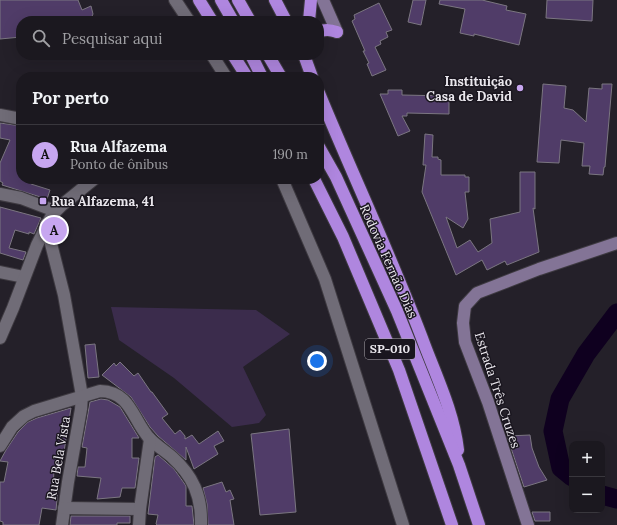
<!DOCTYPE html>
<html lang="pt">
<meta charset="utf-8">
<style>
body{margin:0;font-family:Lora,serif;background:#28252c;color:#f1f3f6}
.controls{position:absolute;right:12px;bottom:12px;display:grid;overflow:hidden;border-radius:8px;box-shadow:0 4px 16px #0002}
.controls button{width:36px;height:36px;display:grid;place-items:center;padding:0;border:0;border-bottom:1px solid #39373d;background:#1b181f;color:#f1f3f6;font:20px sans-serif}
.you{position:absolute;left:317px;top:361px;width:14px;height:14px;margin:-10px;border:3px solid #fff;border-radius:50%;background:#1a73e8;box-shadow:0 0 0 6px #1a73e833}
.badge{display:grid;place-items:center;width:26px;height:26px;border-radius:50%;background:#c7a6f0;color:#111;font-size:13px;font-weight:700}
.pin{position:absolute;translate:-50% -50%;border:2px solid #fff;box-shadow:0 1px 4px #0006}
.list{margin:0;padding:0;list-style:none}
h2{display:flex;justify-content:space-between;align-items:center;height:52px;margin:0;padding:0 16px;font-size:17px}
h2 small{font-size:13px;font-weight:400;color:#a0a0a4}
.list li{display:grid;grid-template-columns:26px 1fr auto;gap:12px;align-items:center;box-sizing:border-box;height:60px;padding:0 16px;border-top:1px solid #39373d}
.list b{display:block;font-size:15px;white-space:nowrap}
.list p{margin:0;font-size:13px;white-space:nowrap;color:#a0a0a4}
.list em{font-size:13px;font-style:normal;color:#a0a0a4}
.icon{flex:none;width:22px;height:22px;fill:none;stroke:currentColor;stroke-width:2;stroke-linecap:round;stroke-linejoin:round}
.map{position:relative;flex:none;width:617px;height:525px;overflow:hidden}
.search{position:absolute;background:#1b181f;box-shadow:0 4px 16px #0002;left:16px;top:16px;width:308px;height:44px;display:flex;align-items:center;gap:10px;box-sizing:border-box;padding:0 14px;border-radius:16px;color:#a0a0a4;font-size:15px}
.panel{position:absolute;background:#1b181f;box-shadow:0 4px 16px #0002;left:16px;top:72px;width:308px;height:112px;border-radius:16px}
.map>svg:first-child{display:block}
.green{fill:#3b2c4c}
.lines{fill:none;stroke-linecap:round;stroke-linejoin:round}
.river{stroke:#0f001f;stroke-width:19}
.building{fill:#503c68;stroke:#7b7681}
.street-casing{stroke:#3e3a41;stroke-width:14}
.secondary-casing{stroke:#3e3a41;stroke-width:14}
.highway-casing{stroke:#3e3a41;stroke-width:14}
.street{stroke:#706c77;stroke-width:12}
.secondary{stroke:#837496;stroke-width:12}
.highway{stroke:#af86df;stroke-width:12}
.poi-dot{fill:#c7a6f0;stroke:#1a161f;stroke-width:1.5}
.labels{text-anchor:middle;stroke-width:3;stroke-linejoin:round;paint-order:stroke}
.shield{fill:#1a161f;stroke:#aca8af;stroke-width:1}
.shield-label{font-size:12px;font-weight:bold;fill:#eae7ed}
.poi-label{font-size:13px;font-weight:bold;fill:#eae7ed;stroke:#1a161f;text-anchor:end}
.street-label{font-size:13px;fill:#eae7ed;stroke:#1a161f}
</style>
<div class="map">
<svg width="617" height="525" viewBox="0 0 617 525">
<rect width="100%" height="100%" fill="#242029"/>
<polygon class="green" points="111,307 256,310 290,334 243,367 266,415 259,423 232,427 174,378 119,340"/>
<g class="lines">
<g class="river">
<polyline points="572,477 561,468 553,431 560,399 586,354 617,313"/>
<polyline points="602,495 617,499"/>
</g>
</g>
<g class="building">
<polygon points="0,0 78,0 82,10 91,6 93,14 90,21 21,21 21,37 0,39"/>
<polygon points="413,0 426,0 421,25 408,22"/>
<polygon points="440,0 482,0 507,6 506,10 526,14 519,45 474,34 474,36 460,33 465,9 439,4"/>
<polygon points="547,0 593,0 592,21 546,18"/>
<polygon points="379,3 392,30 386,32 388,37 380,41 381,44 375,47 386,70 372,76 367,64 369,63 363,51 365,51 352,21 355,19 354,15"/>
<polygon points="543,84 566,86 564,108 573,110 586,122 589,88 602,89 602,84 612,84 605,167 604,167 603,175 589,174 590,166 582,166 584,143 561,140 559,163 537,162"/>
<polygon points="388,90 402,90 402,95 449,96 449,114 407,113 407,116 402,116 410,131 398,136 380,94 388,94"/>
<polygon points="0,123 21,126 21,179 33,179 31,184 50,190 47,199 2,185 3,183 0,181 0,163 10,140 0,138"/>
<polygon points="425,134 433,135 432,157 438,157 438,159 441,160 441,175 465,175 465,177 469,177 469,192 465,192 468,219 463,228 446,217 457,248 470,240 478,252 492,243 490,219 520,212 520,172 535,172 535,209 533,208 539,252 507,265 505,261 487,270 482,260 456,275 422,192 426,165 423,165"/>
<polygon points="0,207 41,218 34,234 29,232 29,234 15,230 9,248 26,252 23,260 0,253"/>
<polygon points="95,344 99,377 88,378 85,345"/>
<polygon points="120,362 134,376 138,373 151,392 152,392 168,414 162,418 175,434 180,430 185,436 185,439 192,435 199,444 218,431 224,441 214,446 218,454 194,469 186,447 186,460 158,436 150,427 131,397 102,375 114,363 116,366"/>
<polygon points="101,399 108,400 120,407 139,438 132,438 132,458 139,458 135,488 122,488 120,497 97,499 101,478 77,476 78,467 85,467 87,448 82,447 90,402"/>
<polygon points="71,408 61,470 54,470 53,489 58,489 56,510 42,508 39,525 3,525 3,522 0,521 0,482 4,482 8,462 0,461 6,450 18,432 28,422 37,418"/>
<polygon points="289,429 296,512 260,515 251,434"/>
<polygon points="530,435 532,448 539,467 547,480 524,487 507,436"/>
<polygon points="158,455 174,469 184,483 186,486 186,506 192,506 194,525 157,525 156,524 158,515 148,514 155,457"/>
<polygon points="222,482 226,492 230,490 234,499 230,500 234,525 208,525 207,504 203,488"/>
<polygon points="532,512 550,512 550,521 535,521"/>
<polygon points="71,516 130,516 130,523 117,523 117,525 70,525"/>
</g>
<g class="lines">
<defs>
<g id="street">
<polyline points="175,0 189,21"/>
<polyline points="212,55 226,77"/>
<polyline points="0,115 21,119"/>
<polyline points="282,179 325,279 403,525"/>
<polyline points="0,194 21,198 55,211"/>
<polyline points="46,224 64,295 82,396 81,409 68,482 62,525"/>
<polyline points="0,272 24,277"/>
<polyline points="0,338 13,308 37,245 52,215 62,205 94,179"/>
<path d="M0,446l12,-19 12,-11 10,-5 66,-20c32,1 32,29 50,48 7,7 15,12 22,18 21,19 30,39 29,68"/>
<polyline points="64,508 140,509"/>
<polyline points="139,525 140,509 150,439"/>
</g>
<g id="secondary">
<polyline points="323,0 337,32"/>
<polyline points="528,525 488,402 465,342 463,323 465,306 477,293 539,269 617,243"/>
</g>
<g id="highway">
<polyline points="199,0 212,21"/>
<polyline points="221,0 233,21"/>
<polyline points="238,0 250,21"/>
<polyline points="275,0 286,21"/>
<polyline points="309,21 311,0"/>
<path d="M319,32c7,-3 11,-2 18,0"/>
<polyline points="233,55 247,77"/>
<polyline points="251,55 262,77"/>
<polyline points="268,55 281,77"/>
<polyline points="304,55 312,77"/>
<path d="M319,93c35,85 74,167 106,253 13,34 29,68 33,104"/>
<polyline points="319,147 336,177 397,311 459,465 479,525"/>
<polyline points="314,179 343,237 399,370 452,525"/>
</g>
</defs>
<use href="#street" class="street-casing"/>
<use href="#secondary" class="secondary-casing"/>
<use href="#highway" class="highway-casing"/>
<use href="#street" class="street"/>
<use href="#secondary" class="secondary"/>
<use href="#highway" class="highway"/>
</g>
<g class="poi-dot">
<circle cx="520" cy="88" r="4"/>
<rect x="39" y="197" width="8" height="8" rx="2"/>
</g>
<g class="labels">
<rect class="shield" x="365" y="339" width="50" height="20" rx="3"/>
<g class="shield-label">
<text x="390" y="353">SP-010</text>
</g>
<g class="poi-label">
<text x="512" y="86">Instituição<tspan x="512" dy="15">Casa de David</tspan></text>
<text x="51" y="206" text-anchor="start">Rua Alfazema, 41</text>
</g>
<g class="street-label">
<text transform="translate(389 261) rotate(66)" y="5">Rodovia Fernão Dias</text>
<text transform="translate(498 390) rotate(72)" y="5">Estrada Três Cruzes</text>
<text transform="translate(58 458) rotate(-80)" y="5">Rua Bela Vista</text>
</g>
</g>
</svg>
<div class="controls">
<button>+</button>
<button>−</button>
</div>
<div class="you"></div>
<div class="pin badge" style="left:54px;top:230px">A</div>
<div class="search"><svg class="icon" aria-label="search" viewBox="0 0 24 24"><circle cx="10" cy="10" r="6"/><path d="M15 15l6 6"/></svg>Pesquisar aqui</div>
<section class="panel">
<h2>Por perto<small></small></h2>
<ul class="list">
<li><span class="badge">A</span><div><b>Rua Alfazema</b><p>Ponto de ônibus</p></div><em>190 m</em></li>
</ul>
</section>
</div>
